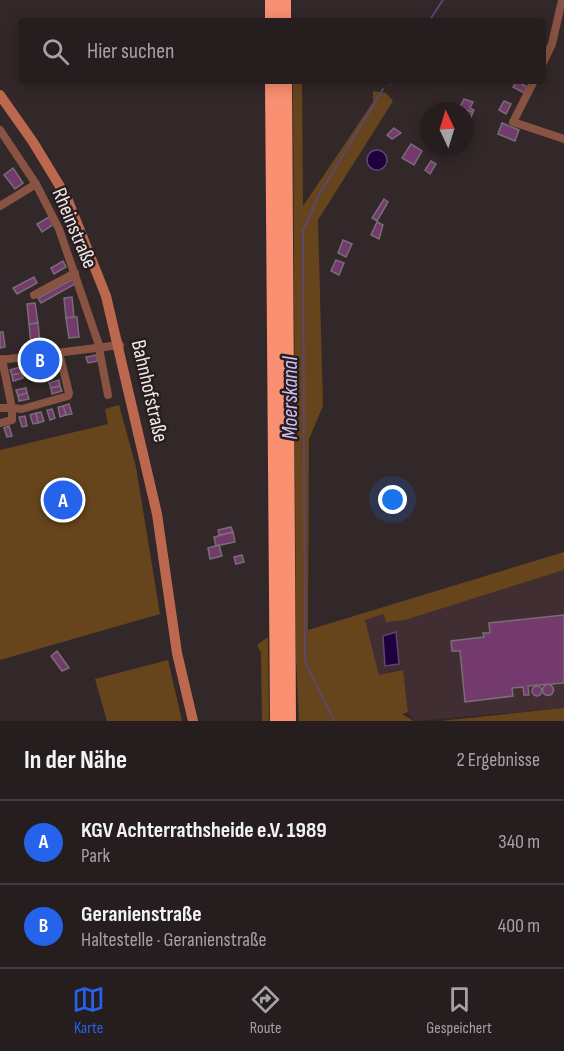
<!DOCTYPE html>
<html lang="de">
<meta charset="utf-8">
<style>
body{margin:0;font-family:"Sofia Sans Condensed",sans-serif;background:#2e2628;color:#f1f3f6}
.compass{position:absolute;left:420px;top:102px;width:54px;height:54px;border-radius:50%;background:#261d1f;box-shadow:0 3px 15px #0003;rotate:356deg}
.you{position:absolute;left:393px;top:500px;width:21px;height:21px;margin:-15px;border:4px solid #fff;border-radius:50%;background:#1a73e8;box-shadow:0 0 0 9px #1a73e833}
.badge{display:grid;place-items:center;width:39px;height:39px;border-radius:50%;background:#2563eb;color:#fff;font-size:20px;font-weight:700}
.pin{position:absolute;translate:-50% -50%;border:3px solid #fff;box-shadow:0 2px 6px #0006}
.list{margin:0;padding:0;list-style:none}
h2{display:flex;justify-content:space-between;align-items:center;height:78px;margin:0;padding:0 24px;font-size:26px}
h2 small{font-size:20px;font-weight:400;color:#a4a2a4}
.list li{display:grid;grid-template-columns:39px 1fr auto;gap:18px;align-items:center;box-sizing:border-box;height:84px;padding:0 24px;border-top:2px solid #423b3d}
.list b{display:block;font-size:22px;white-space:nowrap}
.list p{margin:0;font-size:20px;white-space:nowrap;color:#a4a2a4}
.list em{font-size:20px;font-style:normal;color:#a4a2a4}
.icon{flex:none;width:33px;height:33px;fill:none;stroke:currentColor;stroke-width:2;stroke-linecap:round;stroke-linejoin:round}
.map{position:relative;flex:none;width:564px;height:721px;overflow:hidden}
.search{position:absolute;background:#261d1f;box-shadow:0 3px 15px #0003;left:18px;right:18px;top:18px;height:66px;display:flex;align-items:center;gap:15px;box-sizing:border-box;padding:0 21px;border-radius:6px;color:#a4a2a4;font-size:22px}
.sheet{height:246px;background:#261d1f}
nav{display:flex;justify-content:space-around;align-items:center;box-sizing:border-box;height:84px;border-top:2px solid #423b3d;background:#261d1f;font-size:16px;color:#a4a2a4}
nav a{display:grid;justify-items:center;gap:3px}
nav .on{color:#2563eb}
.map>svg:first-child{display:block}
.built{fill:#402e32}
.green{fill:#66451d}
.water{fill:#1e003c;stroke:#5d4670;stroke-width:1.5}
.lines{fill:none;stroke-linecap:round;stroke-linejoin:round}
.stream{stroke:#5d4670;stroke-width:2}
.building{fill:#753a6d;stroke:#786e76;stroke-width:1.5}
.street{stroke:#885343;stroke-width:8}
.secondary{stroke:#bc684f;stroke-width:10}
.highway{stroke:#f99072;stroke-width:14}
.labels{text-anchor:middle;stroke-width:5;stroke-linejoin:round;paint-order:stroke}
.street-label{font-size:21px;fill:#f0e8e9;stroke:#281d1f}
.water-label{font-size:22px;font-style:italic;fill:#d1bdf7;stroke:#281d1f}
</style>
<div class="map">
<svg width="564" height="721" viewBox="0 0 564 721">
<rect width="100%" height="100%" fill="#322729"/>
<polygon class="built" points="564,570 564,708 416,721 408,712 403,670 379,675 364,620 384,614 405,620"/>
<g class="green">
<polygon points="293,81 302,81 303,206 373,102 373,91 386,93 393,101 318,220 323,406 309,439 308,630 564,552 564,570 405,620 386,622 384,614 365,620 379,675 403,670 408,712 402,714 414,721 299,721 296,659"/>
<polygon points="119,405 136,467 160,614 0,660 0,450 108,424 105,409"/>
<polygon points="268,637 269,721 262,721 261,653 257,645"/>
<polygon points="168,660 182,721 107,721 95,679"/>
<polygon points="564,708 564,721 440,721"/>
</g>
<g class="water">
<circle cx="377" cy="160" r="10"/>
<polygon points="396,632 399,664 385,666 383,636"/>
</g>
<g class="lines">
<g class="stream">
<polyline points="429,21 443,0"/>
<polyline points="390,84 392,81"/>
<polyline points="334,721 305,662 303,231 319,195 383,89"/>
</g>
</g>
<g class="building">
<polygon points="517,81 527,87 524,93 513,87"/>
<polygon points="464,99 473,102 470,108 474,110 473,112 458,111"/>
<polygon points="504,101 511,104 506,114 499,110"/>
<polygon points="466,110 473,112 466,131 465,113"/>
<polygon points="502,123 519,130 515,141 498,134"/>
<polygon points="394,128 401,133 392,139 387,135"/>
<polygon points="411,144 422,151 414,165 402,158"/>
<polygon points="431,161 436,164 430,174 425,170"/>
<polygon points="13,168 23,183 15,189 4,175"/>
<polygon points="384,199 388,202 377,221 372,218"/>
<polygon points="49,217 54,224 42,232 37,224"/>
<polygon points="377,222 383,225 379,239 371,235"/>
<polygon points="343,240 352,244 346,257 338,253"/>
<polygon points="336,260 344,263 339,275 331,271"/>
<polygon points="63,261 66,267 54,274 51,268"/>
<polygon points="34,277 37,283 17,294 13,288"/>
<polygon points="73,279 75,284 41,303 38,298"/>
<polygon points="72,297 74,317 66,318 64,298"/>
<polygon points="35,303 38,323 29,324 27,304"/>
<polygon points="74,317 77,317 79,337 69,338 66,318"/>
<polygon points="38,323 40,343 31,344 29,324"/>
<polygon points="0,332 3,332 5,347 0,348"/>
<polygon points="96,355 98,361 88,363 86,357"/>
<polygon points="54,362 55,367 46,370 44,364"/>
<polygon points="20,367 22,373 12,375 10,370"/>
<polygon points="55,367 57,373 47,376 46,370"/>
<polygon points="22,373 23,378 13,381 12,375"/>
<polygon points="59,380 60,386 51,388 49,383"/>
<polygon points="60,386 62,391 52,394 51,388"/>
<polygon points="26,388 27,393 18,396 16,390"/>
<polygon points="27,393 29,399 19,401 18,396"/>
<polygon points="69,404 72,414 66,415 63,406"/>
<polygon points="63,406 66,415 60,417 58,407"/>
<polygon points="52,409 55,418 50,420 47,410"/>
<polygon points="41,412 44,421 38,423 36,413"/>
<polygon points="36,413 38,423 33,424 30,415"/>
<polygon points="25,416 27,426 22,427 19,417"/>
<polygon points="9,426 12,436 7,437 4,428"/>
<polygon points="231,527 233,532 219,535 218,530"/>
<polygon points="233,532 235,542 216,546 214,537"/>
<polygon points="219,545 222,556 210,559 208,548"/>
<polygon points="242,555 244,562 236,564 234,557"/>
<polygon points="564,615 564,683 528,686 529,695 524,695 523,687 512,688 513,696 465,702 460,651 452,651 451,641 484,637 483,633 490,633 489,623"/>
<polygon points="57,651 67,665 69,668 62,671 51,656"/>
<circle cx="548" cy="690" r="5.5"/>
<circle cx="537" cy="691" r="5"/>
</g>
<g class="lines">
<g class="street">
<polyline points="543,63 552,44 562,0"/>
<polyline points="534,81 513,122 564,139"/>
<polyline points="0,130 36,184 59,229 100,348"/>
<polyline points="0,206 36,184"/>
<polyline points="34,295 75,273"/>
<polyline points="99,348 108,395"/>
<polyline points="2,359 12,408 22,409 68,396 69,393 59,353"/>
<polyline points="0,360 120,345"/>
<polyline points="0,408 12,408 12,420 0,423"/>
</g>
<polyline class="secondary" points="0,95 33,142 67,198 106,296 157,514 177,653 193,721"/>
<g class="highway">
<polyline points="272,0 272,21"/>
<polyline points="284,0 284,21"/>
<polyline points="272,81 277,721"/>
<polyline points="285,81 289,721"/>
</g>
</g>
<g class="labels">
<g class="street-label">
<text transform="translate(75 228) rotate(67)" y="7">Rheinstraße</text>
<text transform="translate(150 391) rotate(77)" y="7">Bahnhofstraße</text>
</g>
<g class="water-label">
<text transform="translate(289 398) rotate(-90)" y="8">Moerskanal</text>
</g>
</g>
</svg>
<svg class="compass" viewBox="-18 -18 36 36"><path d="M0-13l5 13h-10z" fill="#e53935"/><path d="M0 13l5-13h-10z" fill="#a4a2a4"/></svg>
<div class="you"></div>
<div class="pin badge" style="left:63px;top:500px">A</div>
<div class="pin badge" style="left:40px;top:360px">B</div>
<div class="search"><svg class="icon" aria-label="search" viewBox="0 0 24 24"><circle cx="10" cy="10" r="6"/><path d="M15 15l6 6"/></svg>Hier suchen</div>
</div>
<section class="sheet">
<h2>In der Nähe<small>2 Ergebnisse</small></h2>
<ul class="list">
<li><span class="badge">A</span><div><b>KGV Achterrathsheide e.V. 1989</b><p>Park</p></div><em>340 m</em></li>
<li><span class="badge">B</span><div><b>Geranienstraße</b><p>Haltestelle · Geranienstraße</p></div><em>400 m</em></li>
</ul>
</section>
<nav>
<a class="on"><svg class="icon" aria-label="map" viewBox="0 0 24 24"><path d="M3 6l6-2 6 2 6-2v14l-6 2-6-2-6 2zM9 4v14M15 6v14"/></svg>Karte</a>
<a><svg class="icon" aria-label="directions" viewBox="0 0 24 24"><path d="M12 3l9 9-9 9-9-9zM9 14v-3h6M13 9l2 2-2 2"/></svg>Route</a>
<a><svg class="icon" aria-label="saved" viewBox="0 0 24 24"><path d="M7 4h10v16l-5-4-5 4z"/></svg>Gespeichert</a>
</nav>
